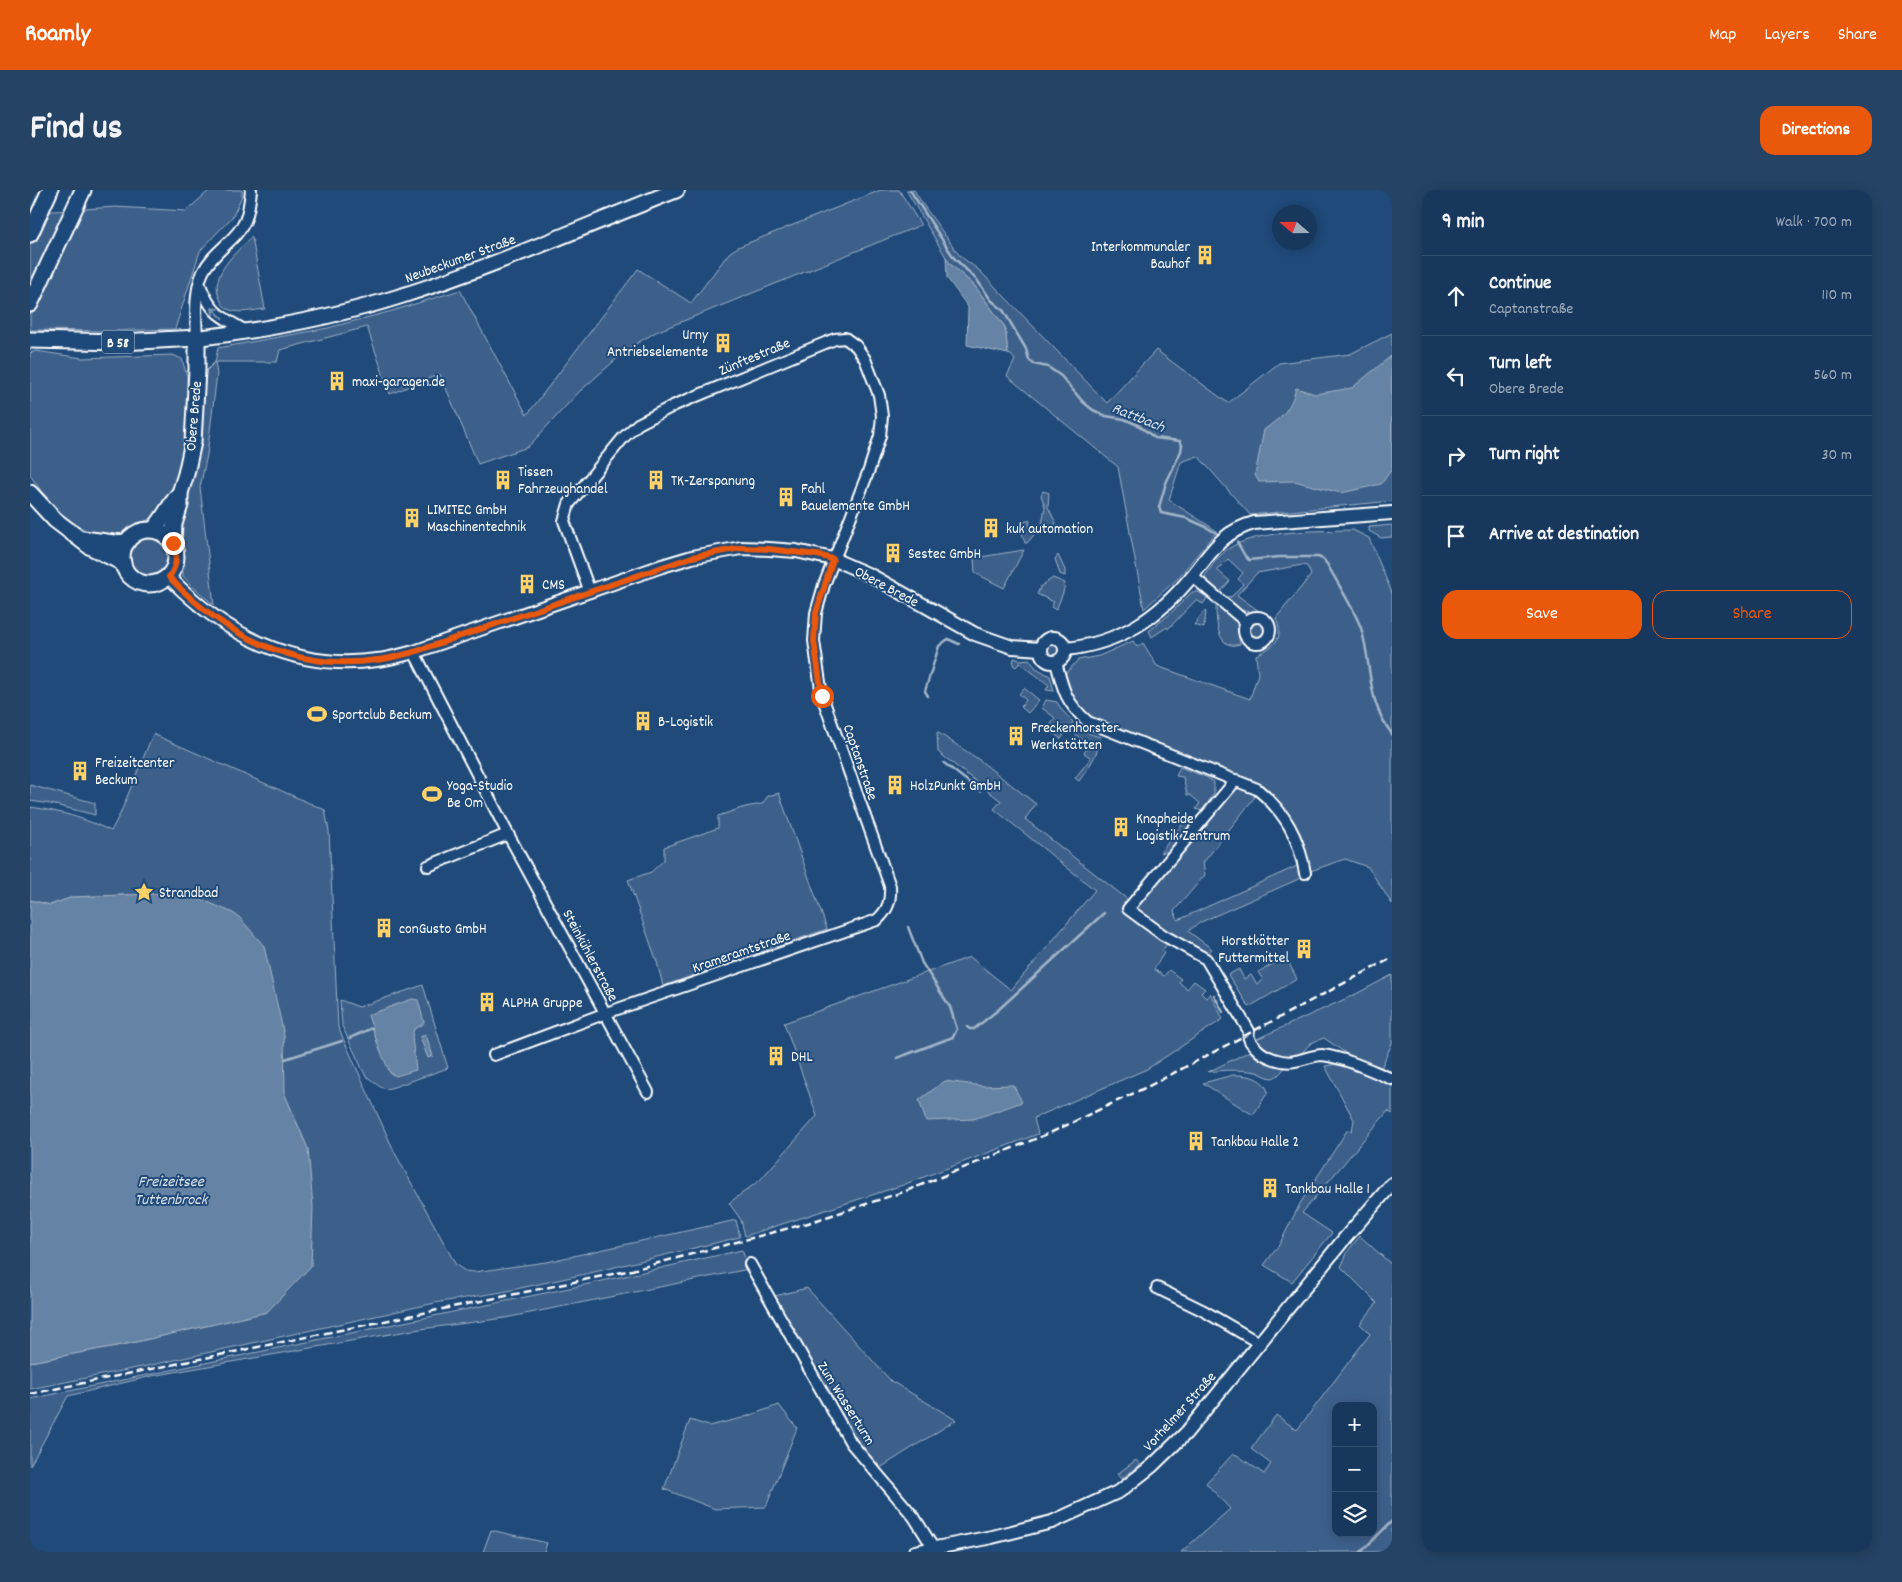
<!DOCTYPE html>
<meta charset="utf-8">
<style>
body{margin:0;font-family:Dekko,sans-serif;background:#244365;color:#f1f3f6}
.controls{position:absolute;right:15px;bottom:15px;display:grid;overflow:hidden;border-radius:10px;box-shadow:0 2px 12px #0003}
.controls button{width:45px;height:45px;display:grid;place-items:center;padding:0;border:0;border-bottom:1px solid #365272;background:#17385c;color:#f1f3f6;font:25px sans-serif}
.compass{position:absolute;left:1242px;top:15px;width:45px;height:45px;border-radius:50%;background:#17385c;box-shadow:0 2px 12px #0003;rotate:290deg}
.stop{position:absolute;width:15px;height:15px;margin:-11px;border:4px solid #ea580c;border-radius:50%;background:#fff}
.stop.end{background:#ea580c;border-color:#fff;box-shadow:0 1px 5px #0008}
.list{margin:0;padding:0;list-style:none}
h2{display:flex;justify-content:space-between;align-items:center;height:65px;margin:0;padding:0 20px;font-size:21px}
h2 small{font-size:16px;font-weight:400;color:#9eacbb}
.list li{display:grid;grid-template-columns:32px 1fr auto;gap:15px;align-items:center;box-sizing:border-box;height:80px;padding:0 20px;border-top:1px solid #365272}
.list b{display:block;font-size:19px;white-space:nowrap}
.list p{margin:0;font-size:16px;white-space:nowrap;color:#9eacbb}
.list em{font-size:16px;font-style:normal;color:#9eacbb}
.actions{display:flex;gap:10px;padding:15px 20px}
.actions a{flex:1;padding:11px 0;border:1px solid #ea580c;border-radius:15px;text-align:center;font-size:18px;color:#ea580c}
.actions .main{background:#ea580c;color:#fff}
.icon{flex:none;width:28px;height:28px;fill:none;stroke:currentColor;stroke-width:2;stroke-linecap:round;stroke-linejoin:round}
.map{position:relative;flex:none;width:1362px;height:1362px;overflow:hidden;border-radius:15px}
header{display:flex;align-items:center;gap:30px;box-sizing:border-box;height:70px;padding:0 25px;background:#ea580c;color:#fff}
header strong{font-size:24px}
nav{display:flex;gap:28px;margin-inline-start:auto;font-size:18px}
.intro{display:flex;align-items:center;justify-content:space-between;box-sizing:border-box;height:120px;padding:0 30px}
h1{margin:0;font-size:35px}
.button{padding:12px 22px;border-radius:15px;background:#ea580c;color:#fff;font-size:18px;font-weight:700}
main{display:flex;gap:30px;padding:0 30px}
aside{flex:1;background:#17385c;border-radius:15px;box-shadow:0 2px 12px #0003}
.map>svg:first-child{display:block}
.green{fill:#3c618b;stroke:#9eb0c5;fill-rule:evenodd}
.water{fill:#6583a4;stroke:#a3b5c8}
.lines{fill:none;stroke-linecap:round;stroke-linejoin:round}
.stream{stroke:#a3b5c8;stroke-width:2.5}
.minor-casing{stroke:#fff;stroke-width:14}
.tertiary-casing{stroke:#fff;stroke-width:16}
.secondary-casing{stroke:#fff;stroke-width:18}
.primary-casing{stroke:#fff;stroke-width:19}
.minor{stroke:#1f4a7a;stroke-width:10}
.tertiary{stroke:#1f4a7a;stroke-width:12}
.secondary{stroke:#1f4a7a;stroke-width:14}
.primary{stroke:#1f4a7a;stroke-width:15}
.rail{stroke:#fff;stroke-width:2.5;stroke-dasharray:8 4;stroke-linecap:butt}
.oneway{stroke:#7992af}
.route{stroke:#ea580c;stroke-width:6}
.labels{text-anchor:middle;stroke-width:4;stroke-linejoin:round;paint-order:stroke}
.shield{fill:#1f4a7a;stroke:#bcc9d7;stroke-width:1}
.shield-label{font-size:14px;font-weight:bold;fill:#fff}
.poi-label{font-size:15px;fill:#fff;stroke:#1f4a7a;text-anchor:start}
.street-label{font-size:15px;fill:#fff;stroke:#1f4a7a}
.water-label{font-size:16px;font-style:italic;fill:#d8e0e8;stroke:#1f4a7a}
</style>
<header>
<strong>Roamly</strong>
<nav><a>Map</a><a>Layers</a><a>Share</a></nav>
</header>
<div class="intro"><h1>Find us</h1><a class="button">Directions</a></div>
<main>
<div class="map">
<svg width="1362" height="1362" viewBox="0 0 1362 1362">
<rect width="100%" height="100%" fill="#1f4a7a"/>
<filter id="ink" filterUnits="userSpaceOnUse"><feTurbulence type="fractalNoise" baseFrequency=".02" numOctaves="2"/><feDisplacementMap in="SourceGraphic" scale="10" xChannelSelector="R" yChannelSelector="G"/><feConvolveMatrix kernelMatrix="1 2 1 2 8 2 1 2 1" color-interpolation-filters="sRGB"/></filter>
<g filter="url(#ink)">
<g class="green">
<polygon points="180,0 212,0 212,6 203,26 170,61 145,139 79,141 0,140 0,52 9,22 85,17 156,21"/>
<path d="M851,0h18l22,35 -265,107 -27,16 -50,44 -51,55 -50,17 -38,-90 -50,20 -23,-67 -87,23 -3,12h-62l2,12 -10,81 -7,32 14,118 -22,-19 -9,-10c-2,-15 3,-25 -5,-39l13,-70 8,-22 7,-74 9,-9 3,-14 110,-20 64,-17 68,-21 67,125 111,-146 53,34 38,-50 9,-6z"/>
<polygon points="876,0 884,0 894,16 930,66 950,81 1077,213 1126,160 1198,213 1249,173 1320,164 1362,143 1362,311 1220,325 1168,266 1151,272 1139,310 1187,341 1147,389 1114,419 1088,277 977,186 985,170 981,165 978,164 975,137 944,95 920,74"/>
<path d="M222,47l13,72c-10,1 -25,5 -35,1 -5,-2 -8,-6 -10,-11 -12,-24 17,-48 32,-62z"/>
<polygon points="6,161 52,168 143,165 152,169 157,186 158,228 152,273 141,305 128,326 107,334 91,346 79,348 60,343 33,326 12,302 0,285 0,163"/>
<polygon points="1013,301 1019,303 1018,317 1026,333 1025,338 1021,340 1014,339 1012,334 1015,317 1011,305"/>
<polygon points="999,330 1000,331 999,335 1004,345 997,353 995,353 992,343 992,333"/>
<polygon points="1362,335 1362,347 1351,348 1339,341 1339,337"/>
<path d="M1323,340l16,8 23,55v311l-24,-37 -23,-8 -40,14 -3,-18 -1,23 -100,44 -13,9 24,18 -10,8 -40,-28 -6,7 11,8 -5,7 2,2 -10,16 10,7 5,-6 12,9 -2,3 8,7 7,-8 11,8 -4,4 5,5 4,-5 13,26 -76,50 -113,49 4,16 -138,52 -155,50 -4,-16 -12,-17 31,-23 57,-64 -33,-93 186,-66 41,33 84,-100 -101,-81 7,-8 -63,-49 -1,-20 41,27 58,45 -11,15 111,87 100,-126 21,9 -3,9 -51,65 2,12 -31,36 4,9 119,-54 -4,-11 8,-4 -6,-23 -18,-28 -23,-18 -159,-62c-18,-15 -25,-22 -31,-45l14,-15 21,-4 34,-15 4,6 6,-4 14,23 93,33 8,-25 -2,-19c17,-8 29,-15 20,-37l35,-43 -4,-9 -5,-1 -45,8 -20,22 22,16c-15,3 -21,-2 -32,-12l2,-3 2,1 12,-13 -5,-5 5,-6 -15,-14 -11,11 13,11 -10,11 -14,-11 -1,-5c5,-7 10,-16 17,-22 24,-25 98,-23 131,-24z"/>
<circle cx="120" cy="367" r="22"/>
<polygon points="994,360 974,398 945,383 944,368"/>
<polygon points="1028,365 1035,380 1035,386 1030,384 1025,369"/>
<polygon points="1023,388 1035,393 1033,403 1026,420 1021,417 1024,412 1007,404 1011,396"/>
<polygon points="1162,402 1168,402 1178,407 1173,414 1166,410 1138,439 1137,437 1122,447 1119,441 1140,424"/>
<path d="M1186,415l20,15 4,24c-23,8 -24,-24 -24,-39z"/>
<polygon points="1174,421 1176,422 1174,438 1164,435"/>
<circle cx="1227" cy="440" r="8"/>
<circle cx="1024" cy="460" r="7"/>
<polygon points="984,468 990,470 999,469 1006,478 1020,486 1024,501 1016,500 1019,495 990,473 986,477 983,475"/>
<polygon points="994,498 1009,510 998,523 991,517 996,510 989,504"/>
<polygon points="1016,510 1027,512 1032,520 1043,532 1031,549 1018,539 1025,528 1012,518"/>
<path d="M1045,534l15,10 11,3c-3,18 -12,30 -22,44l-4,-3 16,-20 -7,-5 5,-8 -18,-14z"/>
<path d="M123,544l172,76 4,21 9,196 57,126 61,112 9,6 9,1 72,-10 190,-42 4,17 -150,36 -88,19 -67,11 -283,62 -122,24v-27l97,-18 140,-32 41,-163 -23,-54 -110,-202 -102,4 -23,8 -20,-5v-93c30,4 54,11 81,24l9,-17z"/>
<polygon points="1150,577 1176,587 1184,592 1184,604 1172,621 1166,619 1170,613 1160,605 1157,605 1153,587 1146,586"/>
<polygon points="0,595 65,613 65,625 21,614 0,611"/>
<polygon points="749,603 797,739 633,796 627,772 598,690 621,682 634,670 634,657 688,638 688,626 715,617 732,614 738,606"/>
<polygon points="1158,627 1165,628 1140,661 1130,663"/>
<polygon points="1256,767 1267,789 1219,817 1198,785 1209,779 1214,789 1221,785 1227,794 1233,790 1228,782"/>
<polygon points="1362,785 1362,853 1349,883 1322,873 1317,864 1294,848 1281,853 1263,872 1256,872 1220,852 1324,805"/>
<polygon points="393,795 418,878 364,897 356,899 350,897 335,885 312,836 310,810 329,817"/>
<path d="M1220,861l35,15c-2,5 -8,12 -14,12 -5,-1 -11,-5 -15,-6 -17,-3 -31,-2 -48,0z"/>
<polygon points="1308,874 1362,895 1362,924 1358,921 1272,1023 1302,1043 1262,1092 1234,1075 1249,1055 1271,1012 1318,939 1322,941 1324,930 1295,876"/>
<path d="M1203,885c15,0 30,2 35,17l-15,23 -50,-32z"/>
<path d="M1330,1046l32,29v287h-211l49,-43 -24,-26 27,-29 4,1 27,19 7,-10 -20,-15 25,-34 21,15 73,-96 -10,-10 17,-21 -36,-36 7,-16zM1306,1216h37v127h-37z"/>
<polygon points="712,1060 719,1079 475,1128 383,1140 122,1186 38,1206 0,1276 0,1209 554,1095"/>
<polygon points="777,1098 861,1191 926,1230 847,1280 824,1252 745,1106"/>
<polygon points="749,1215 767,1238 736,1317 685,1319 634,1299 660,1230 679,1236 712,1228"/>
<polygon points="1106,1270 1110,1275 1091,1289 1087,1284"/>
<polygon points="461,1340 517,1353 514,1362 453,1362"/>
</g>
<g class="water">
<polygon points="916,67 920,74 944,95 975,137 978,164 937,155 938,117 917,88"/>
<path d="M1361,166l1,113 -11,15 -40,9 -47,-12 -35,1 -4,-7 9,-45c18,-14 26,-19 32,-42l19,6 37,-6z"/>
<polygon points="145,703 173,710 201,722 209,727 234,756 254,845 255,905 278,959 283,1017 281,1076 237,1122 97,1154 0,1172 0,710 20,715 43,707"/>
<polygon points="382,809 388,810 394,832 392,835 384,839 382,847 386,880 366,886 360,883 348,855 338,825"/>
<polygon points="396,845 403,866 398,868 390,847"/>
<polygon points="915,891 953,896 983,895 992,912 944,929 896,931 889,910"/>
</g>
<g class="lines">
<g class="stream">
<polyline points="880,0 924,68 947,90 961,110 973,120 996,159 999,170 1004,174 1018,177 1031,186 1053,212 1063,220 1076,226 1094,229 1108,235 1125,248 1150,251 1152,255 1151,261 1136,293 1129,317 1131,323 1156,328 1174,336 1188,344"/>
<path d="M1207,352l8,14 4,4 30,-3h39l5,2 4,5c10,18 27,45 34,64 12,39 4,70 31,106"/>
<polyline points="898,506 895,501 909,456 918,449 929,454"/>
<polyline points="914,573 950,601"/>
<polyline points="1184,805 1193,822"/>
<polyline points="937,837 940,839 944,839 968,820 1074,723"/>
<polyline points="320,848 342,838"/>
<polyline points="867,868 923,847 927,839 920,817 892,773 878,737"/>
<polyline points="255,869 312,851"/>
<polyline points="1331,1362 1362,1331"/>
</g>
<defs>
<g id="minor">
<path d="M170,95c12,30 21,31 46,46"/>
<path d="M167,148c-1,-21 -3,-47 6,-66 10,-21 33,-31 42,-51 4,-10 5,-21 6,-31"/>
<polyline points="1162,386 1217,433"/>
<circle cx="1227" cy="440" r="13"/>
<polyline points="384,462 478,644 618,902"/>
<path d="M1026,472c7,28 10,41 32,60l169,67c28,23 42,48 48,84"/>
<path d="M1206,590l-108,129 35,26 43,24 43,72c-2,8 2,12 7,17 8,9 27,16 39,13 8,-1 18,-6 27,-6 24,3 48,15 70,24"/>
<polyline points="398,676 478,644"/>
<path d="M464,865l112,-42 271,-93c11,-10 14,-19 13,-34l-68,-190 -8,-55 2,-28 8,-28 45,-115 11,-34 2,-20 -3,-21 -14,-36 -9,-13 -11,-8 -10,1 -10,4 -150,62 -37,19 -15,14 -54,66 -5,17 26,71"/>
<polyline points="720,1074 821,1253 884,1327 904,1359"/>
<polyline points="1127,1098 1174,1121 1229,1153"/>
</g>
<g id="tertiary">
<path d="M139,387c55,57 126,95 208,83 12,-1 25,-5 37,-8l248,-86 30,-9 49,-9 28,1 27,2 37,8 39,17 103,58 37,13 29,2"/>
<circle cx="1023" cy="460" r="12"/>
<path d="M1036,459c54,-6 92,-31 126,-73 20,-24 29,-44 62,-53l138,-10"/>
<polyline points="885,1362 962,1347 1022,1332 1090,1301 1122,1276 1156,1243 1315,1048 1362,994"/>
</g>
<path id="secondary" d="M167,148c68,-8 138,-21 204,-42 94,-30 184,-70 276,-106"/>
<g id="primary">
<polyline points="0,44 20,0"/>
<polyline points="0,114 53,0"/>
<polyline points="0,150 91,152 167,148 167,180 163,252 156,284 150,303 150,315 144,334 143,353"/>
<polyline points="0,303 25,330 59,356 93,373"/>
<circle cx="119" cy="367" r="27"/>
<path d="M123,340c11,-11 16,-25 27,-37"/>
<polyline points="53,349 84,353 97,352"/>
</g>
</defs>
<use href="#minor" class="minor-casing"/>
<use href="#tertiary" class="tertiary-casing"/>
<use href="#secondary" class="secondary-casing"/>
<use href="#primary" class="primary-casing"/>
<use href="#minor" class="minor"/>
<use href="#tertiary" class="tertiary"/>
<use href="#secondary" class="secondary"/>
<use href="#primary" class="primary"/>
<polyline class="rail" points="0,1204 602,1080 778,1033 876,1001 1020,943 1121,895 1362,768"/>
</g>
<defs><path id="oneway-shaft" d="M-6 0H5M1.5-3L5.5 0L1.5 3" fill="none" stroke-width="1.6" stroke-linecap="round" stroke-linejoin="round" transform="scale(1.25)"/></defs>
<use class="oneway" href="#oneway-shaft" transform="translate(187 123) rotate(-136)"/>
</g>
<g class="lines" filter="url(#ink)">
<path class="route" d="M143,353c5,12 4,23 -4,34 55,58 125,95 207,83 13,-1 26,-5 38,-8l278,-95 49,-9 28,1 48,6 16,4 -17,54 -2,28 8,55"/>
</g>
<defs>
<symbol id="building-bare" viewBox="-9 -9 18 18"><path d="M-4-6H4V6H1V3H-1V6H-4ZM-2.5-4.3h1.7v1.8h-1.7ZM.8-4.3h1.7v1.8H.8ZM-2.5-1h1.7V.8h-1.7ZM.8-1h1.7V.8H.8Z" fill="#ffd166" stroke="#1f4a7a" stroke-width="2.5" paint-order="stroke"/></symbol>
<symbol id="stadium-bare" viewBox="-9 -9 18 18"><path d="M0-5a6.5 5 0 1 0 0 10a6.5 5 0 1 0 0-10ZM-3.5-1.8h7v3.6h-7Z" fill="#ffd166" stroke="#1f4a7a" stroke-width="2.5" paint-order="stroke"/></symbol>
<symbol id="sight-bare" viewBox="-9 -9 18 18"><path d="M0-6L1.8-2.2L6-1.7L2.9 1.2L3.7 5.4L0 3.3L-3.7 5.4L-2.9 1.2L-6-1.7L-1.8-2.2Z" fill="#ffd166" stroke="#1f4a7a" stroke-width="2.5" paint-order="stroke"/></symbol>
</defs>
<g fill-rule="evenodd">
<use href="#building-bare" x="1161" y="51" width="28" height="28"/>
<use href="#building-bare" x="679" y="139" width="28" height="28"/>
<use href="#building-bare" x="293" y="177" width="28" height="28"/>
<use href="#building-bare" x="459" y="276" width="28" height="28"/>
<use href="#building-bare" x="612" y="276" width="28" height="28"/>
<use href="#building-bare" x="742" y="293" width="28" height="28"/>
<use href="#building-bare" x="368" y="314" width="28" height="28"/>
<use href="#building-bare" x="947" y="324" width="28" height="28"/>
<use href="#building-bare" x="849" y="349" width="28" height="28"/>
<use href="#building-bare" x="483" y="380" width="28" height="28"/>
<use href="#stadium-bare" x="273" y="510" width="28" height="28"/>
<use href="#building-bare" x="599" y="517" width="28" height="28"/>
<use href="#building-bare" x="972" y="532" width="28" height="28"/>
<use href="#building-bare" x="36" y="567" width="28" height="28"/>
<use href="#building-bare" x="851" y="581" width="28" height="28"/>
<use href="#stadium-bare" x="388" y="590" width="28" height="28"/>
<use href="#building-bare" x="1077" y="623" width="28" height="28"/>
<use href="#sight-bare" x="100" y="688" width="28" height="28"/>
<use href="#building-bare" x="340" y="724" width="28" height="28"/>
<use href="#building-bare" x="1260" y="745" width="28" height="28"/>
<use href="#building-bare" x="443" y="798" width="28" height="28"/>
<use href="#building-bare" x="732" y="852" width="28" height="28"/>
<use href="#building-bare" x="1152" y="937" width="28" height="28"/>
<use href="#building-bare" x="1226" y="984" width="28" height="28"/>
</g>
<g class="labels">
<rect class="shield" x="72" y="140.5" width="32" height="23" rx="4"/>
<g class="shield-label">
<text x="88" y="157">B 58</text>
</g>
<g class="poi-label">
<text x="1160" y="61" text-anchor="end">Interkommunaler<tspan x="1160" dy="17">Bauhof</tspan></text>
<text x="678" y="149" text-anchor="end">Urny<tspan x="678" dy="17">Antriebselemente</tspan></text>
<text x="322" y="196">maxi-garagen.de</text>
<text x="488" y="286">Tissen<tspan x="488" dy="17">Fahrzeughandel</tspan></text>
<text x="641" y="295">TK-Zerspanung</text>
<text x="771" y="303">Fahl<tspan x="771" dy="17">Bauelemente GmbH</tspan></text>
<text x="397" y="324">LIMITEC GmbH<tspan x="397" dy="17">Maschinentechnik</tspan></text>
<text x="976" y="343">kuk automation</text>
<text x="878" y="368">Sestec GmbH</text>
<text x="512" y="399">CMS</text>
<text x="302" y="529">Sportclub Beckum</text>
<text x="628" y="536">B-Logistik</text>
<text x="1001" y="542">Freckenhorster<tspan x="1001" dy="17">Werkstätten</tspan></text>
<text x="65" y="577">Freizeitcenter<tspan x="65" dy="17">Beckum</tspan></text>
<text x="417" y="600">Yoga-Studio<tspan x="417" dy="17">Be Om</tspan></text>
<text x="880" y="600">HolzPunkt GmbH</text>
<text x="1106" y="633">Knapheide<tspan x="1106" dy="17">Logistik Zentrum</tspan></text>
<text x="129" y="707">Strandbad</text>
<text x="369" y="743">conGusto GmbH</text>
<text x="1259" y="755" text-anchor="end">Horstkötter<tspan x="1259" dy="17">Futtermittel</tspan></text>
<text x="472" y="817">ALPHA Gruppe</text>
<text x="761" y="871">DHL</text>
<text x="1181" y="956">Tankbau Halle 2</text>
<text x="1255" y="1003">Tankbau Halle 1</text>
</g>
<g class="street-label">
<text transform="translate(430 68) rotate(-20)" y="5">Neubeckumer Straße</text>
<text transform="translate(724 166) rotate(-23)" y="5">Zünftestraße</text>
<text transform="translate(163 226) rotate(-85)" y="5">Obere Brede</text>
<text transform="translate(857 396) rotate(28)" y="5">Obere Brede</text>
<text transform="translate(831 572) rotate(71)" y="5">Captanstraße</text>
<text transform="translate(711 761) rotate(-19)" y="5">Krameramtstraße</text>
<text transform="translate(561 765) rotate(62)" y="5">Steinkühlerstraße</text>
<text transform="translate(817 1213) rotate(58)" y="5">Zum Wasserturm</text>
<text transform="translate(1149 1221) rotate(-48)" y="5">Vorhelmer Straße</text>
</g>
<g class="water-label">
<text transform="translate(1109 226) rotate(22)" y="6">Rattbach</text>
<text x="141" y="996">Freizeitsee<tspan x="141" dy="18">Tuttenbrock</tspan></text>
</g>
</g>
</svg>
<div class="controls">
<button>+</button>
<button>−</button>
<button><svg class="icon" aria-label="layers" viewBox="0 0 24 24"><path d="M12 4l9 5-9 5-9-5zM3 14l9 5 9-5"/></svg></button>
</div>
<svg class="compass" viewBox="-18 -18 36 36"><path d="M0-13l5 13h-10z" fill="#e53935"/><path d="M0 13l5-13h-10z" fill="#9eacbb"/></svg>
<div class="stop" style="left:792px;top:506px"></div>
<div class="stop end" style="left:143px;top:353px"></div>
</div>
<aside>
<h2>9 min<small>Walk · 700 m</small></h2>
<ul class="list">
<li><svg class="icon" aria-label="ahead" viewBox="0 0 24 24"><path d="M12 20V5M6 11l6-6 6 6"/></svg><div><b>Continue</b><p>Captanstraße</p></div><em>110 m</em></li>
<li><svg class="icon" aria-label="left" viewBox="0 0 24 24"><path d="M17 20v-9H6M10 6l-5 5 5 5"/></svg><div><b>Turn left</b><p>Obere Brede</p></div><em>560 m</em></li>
<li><svg class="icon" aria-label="right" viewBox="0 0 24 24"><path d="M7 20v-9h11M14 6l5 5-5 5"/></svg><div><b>Turn right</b></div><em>30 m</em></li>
<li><svg class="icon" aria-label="arrive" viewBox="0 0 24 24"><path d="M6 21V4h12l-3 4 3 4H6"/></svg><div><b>Arrive at destination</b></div></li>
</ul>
<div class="actions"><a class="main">Save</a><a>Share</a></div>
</aside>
</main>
